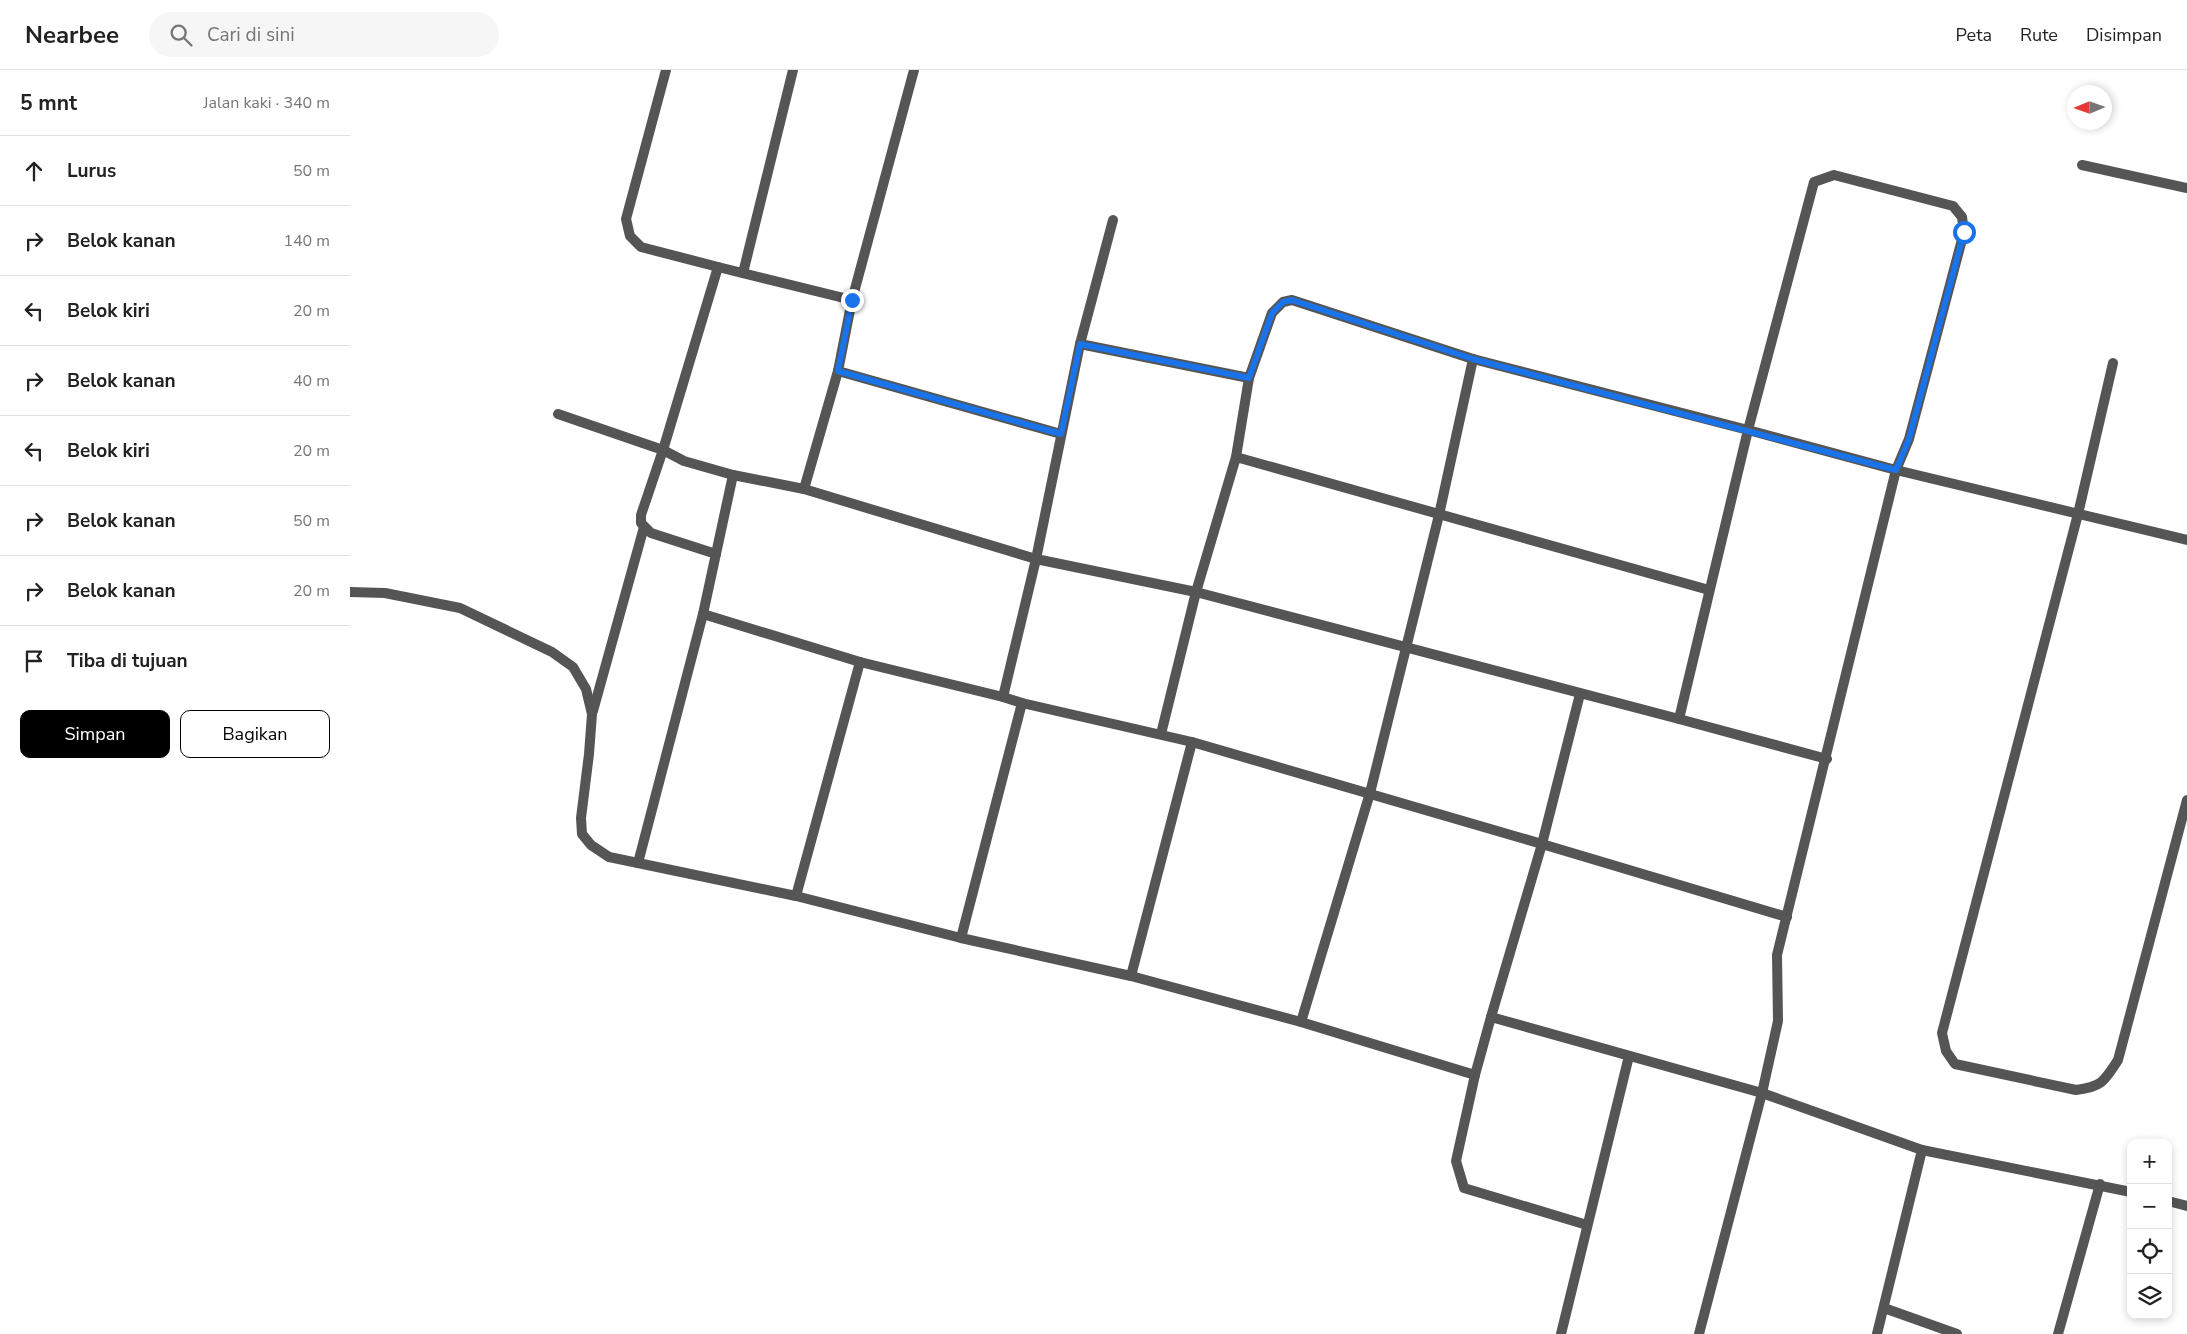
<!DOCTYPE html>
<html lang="id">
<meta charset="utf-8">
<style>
body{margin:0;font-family:"Nunito Sans",sans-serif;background:#f6f6f6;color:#222}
.controls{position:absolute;right:15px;bottom:15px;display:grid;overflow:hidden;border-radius:10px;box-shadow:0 2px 8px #0003}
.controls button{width:45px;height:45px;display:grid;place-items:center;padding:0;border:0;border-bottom:1px solid #e0e0e0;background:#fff;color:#222;font:25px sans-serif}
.compass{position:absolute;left:1717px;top:15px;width:45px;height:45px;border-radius:50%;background:#fff;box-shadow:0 2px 8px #0003;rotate:268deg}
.stop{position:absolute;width:15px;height:15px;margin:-11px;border:4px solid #1a73e8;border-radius:50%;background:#fff}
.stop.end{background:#1a73e8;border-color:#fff;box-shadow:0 1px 5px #0008}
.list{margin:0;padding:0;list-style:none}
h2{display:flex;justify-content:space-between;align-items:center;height:65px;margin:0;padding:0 20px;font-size:21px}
h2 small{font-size:16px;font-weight:400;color:#767676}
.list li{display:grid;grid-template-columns:32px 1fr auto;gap:15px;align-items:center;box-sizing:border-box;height:70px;padding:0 20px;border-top:1px solid #e0e0e0}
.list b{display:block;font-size:19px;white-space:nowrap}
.list em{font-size:16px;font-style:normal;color:#767676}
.actions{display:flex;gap:10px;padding:15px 20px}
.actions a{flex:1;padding:11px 0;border:1px solid #000;border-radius:10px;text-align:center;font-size:18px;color:#000}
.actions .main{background:#000;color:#fff}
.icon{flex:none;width:28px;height:28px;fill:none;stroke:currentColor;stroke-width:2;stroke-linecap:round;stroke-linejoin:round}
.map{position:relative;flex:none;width:1837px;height:1264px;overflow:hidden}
header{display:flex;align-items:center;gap:30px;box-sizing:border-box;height:70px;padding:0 25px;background:#fff;border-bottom:1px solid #e0e0e0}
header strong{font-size:24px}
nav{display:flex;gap:28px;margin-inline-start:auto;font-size:18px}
.search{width:350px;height:45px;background:#f6f6f6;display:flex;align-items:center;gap:12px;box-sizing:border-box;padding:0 18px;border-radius:28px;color:#767676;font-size:19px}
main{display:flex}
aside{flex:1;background:#fff}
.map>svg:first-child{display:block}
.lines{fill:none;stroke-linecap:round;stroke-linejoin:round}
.street{stroke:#555;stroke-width:10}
.route{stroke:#1a73e8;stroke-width:6}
</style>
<header>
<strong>Nearbee</strong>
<div class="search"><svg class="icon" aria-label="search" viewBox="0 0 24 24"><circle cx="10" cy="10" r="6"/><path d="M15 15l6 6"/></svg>Cari di sini</div>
<nav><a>Peta</a><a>Rute</a><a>Disimpan</a></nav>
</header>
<main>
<aside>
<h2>5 mnt<small>Jalan kaki · 340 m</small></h2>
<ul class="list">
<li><svg class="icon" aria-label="ahead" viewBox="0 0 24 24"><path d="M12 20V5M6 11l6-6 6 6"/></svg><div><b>Lurus</b></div><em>50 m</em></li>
<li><svg class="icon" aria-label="right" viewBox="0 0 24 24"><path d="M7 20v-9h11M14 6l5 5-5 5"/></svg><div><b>Belok kanan</b></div><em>140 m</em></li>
<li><svg class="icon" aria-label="left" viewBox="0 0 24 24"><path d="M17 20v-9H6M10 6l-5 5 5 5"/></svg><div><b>Belok kiri</b></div><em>20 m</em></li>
<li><svg class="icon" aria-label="right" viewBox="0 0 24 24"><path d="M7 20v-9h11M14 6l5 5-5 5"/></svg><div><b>Belok kanan</b></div><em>40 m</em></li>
<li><svg class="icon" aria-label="left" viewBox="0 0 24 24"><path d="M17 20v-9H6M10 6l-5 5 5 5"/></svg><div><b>Belok kiri</b></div><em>20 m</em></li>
<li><svg class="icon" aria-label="right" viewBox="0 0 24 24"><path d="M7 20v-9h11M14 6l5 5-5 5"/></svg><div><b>Belok kanan</b></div><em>50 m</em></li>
<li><svg class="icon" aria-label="right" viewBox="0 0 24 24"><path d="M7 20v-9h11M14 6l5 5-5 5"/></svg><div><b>Belok kanan</b></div><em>20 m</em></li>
<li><svg class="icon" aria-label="arrive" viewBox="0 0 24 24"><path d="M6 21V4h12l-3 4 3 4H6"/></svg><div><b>Tiba di tujuan</b></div></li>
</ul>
<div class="actions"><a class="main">Simpan</a><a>Bagikan</a></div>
</aside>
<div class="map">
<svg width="1837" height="1264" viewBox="0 0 1837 1264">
<rect width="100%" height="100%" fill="#fff"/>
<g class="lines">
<g class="street">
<polyline points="316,0 276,149 280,166 291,177 368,197 313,380 334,391 383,405 454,419 686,489 846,522 1329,649 1398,360 1123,289 942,230 933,232 922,243 899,308 730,274 763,150"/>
<polyline points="564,0 502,230 488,301 711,364"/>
<polyline points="1732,95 1837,118"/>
<polyline points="368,197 502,230"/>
<polyline points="393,203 443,0"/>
<path d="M1763,293l-35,151 -136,519 4,18 9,13 121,26c25,-3 28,-8 42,-30l69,-260"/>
<polyline points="208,344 313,380 291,445 291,453 301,463 366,484"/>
<polyline points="886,387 899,308"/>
<polyline points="383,405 353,544 288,793 446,826 611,868 781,906 951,952 1125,1005 1141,947 1412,1023 1349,1264"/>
<polyline points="454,419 488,301"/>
<polyline points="0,522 35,523 110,538 202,582 223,597 236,619 242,644 239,684 231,748 232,764 241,775 259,787 288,793"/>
<polyline points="353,544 510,592 653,627 672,633 842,672 1192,774 1141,947"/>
<polyline points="1230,624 1192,774 1437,847"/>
<polyline points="653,627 686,489 730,274"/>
<polyline points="243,641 294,457"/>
<polyline points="1329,649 1477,689"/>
<polyline points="811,664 846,522 886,387 1359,520"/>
<polyline points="446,826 510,592"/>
<polyline points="611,868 672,633"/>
<polyline points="781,906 842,672"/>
<polyline points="951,952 1020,723 1089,445 1123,289"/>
<polyline points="1125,1005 1106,1091 1114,1118 1237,1155"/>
<polyline points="1781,1122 1572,1080 1412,1023 1428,951 1427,885 1546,400 1559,369 1614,162 1612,147 1603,136 1484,105 1464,112 1398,360 1546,400 1837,470"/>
<polyline points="1818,1131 1837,1136"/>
<polyline points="1534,1238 1607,1264"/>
<polyline points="1211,1264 1279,986"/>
<polyline points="1527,1264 1572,1080"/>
<polyline points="1708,1264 1750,1114"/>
</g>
</g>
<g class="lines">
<polyline class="route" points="502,230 488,301 711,364 730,274 899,308 922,243 933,232 942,230 1123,289 1546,400 1559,369 1614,162"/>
</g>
</svg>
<div class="controls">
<button>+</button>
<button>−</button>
<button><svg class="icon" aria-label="locate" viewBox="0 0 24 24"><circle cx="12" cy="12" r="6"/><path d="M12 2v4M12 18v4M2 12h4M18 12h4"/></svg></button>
<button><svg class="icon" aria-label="layers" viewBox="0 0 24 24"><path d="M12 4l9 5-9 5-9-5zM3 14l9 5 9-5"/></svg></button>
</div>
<svg class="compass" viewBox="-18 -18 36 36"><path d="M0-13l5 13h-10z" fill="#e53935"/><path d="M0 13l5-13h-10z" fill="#767676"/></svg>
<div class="stop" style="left:1614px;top:162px"></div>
<div class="stop end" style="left:502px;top:230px"></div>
</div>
</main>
